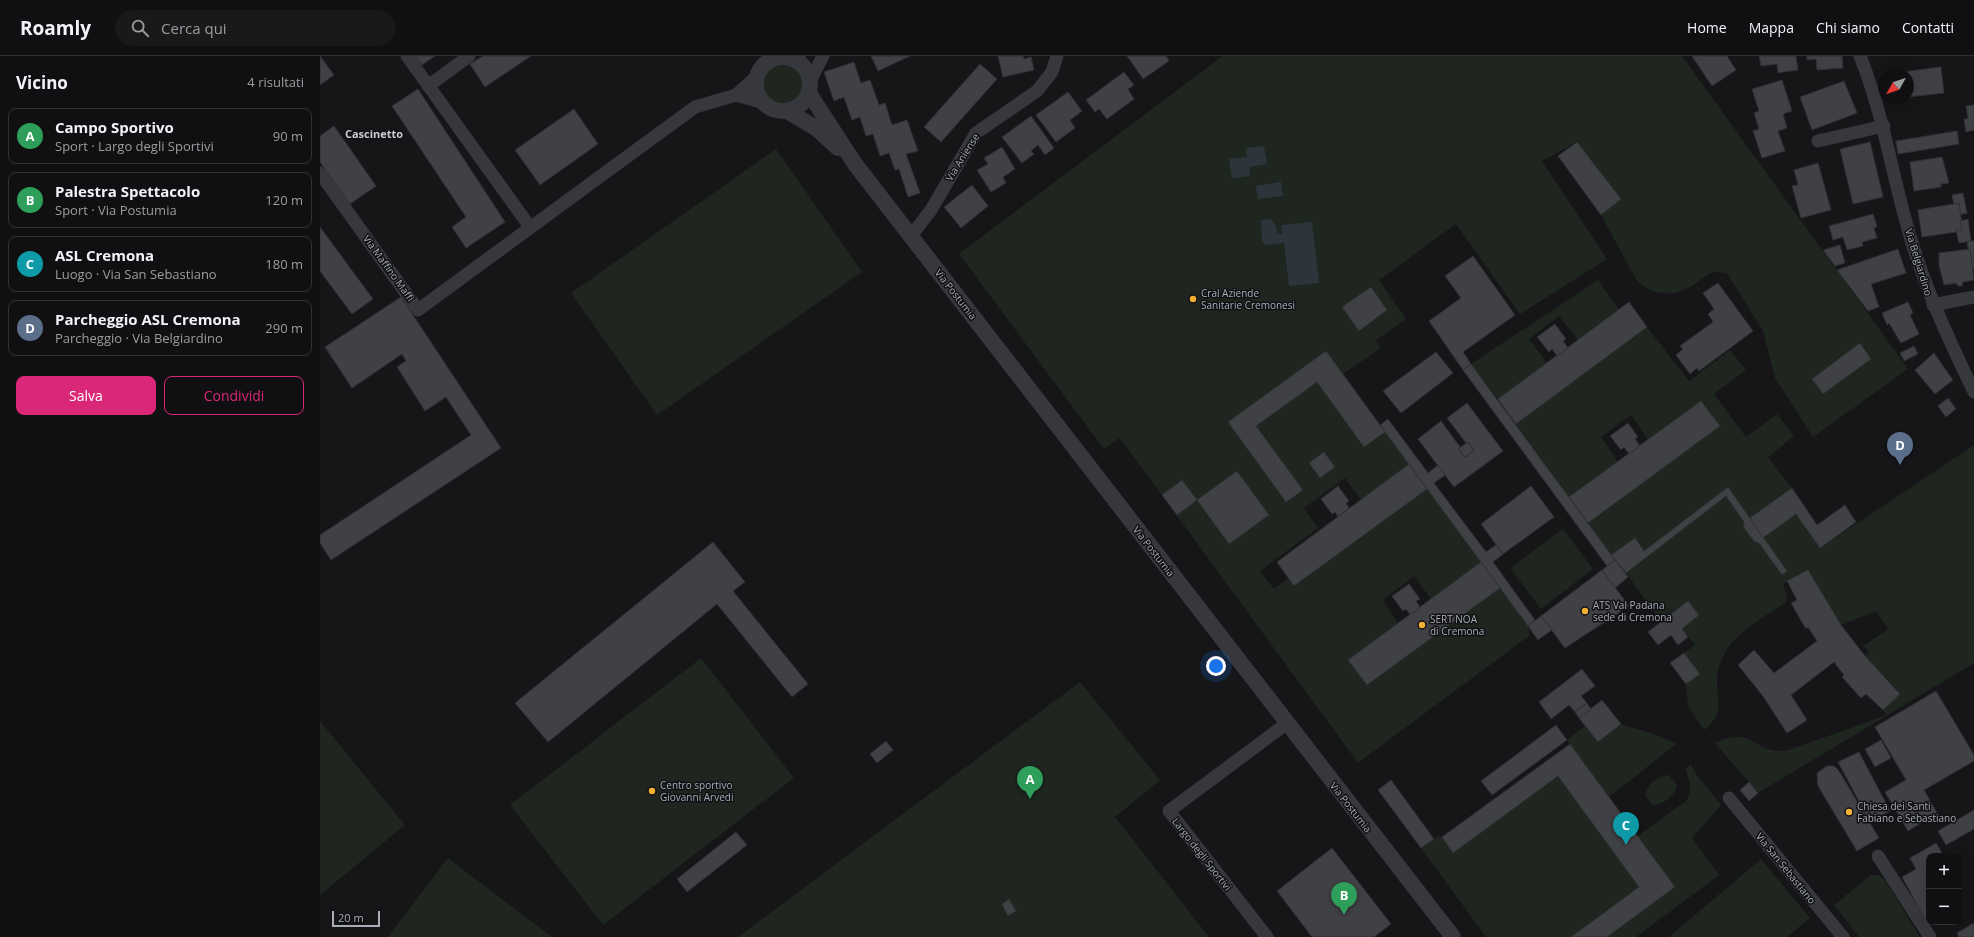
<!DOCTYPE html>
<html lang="it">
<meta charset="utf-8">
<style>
body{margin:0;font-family:"Open Sans",sans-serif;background:#19191b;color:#f1f3f6}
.controls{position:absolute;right:12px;bottom:12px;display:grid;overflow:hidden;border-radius:8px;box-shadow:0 4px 16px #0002}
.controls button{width:36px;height:36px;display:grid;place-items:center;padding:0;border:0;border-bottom:1px solid #303032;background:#101012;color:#f1f3f6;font:20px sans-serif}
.compass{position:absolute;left:1558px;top:12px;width:36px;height:36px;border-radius:50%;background:#101012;box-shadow:0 4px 16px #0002;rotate:230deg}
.scale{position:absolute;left:12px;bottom:10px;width:48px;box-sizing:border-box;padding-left:4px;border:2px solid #a8adb8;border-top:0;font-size:11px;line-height:14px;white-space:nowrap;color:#a8adb8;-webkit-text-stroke:3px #111113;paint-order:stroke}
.you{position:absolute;left:896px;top:610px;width:14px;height:14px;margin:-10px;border:3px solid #fff;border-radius:50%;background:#1a73e8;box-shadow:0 0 0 6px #1a73e833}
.badge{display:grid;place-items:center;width:26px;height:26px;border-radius:50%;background:#db2777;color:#fff;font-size:13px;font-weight:700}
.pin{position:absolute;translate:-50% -33px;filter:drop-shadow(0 1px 2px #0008)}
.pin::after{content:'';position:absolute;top:21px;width:14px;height:12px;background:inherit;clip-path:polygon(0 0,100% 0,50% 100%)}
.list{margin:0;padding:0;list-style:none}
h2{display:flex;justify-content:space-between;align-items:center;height:52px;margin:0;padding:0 16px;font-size:17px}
h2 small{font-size:13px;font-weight:400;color:#9c9d9f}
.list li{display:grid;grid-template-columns:26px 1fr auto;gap:12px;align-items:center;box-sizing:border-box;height:56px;margin:0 8px 8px;padding:0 8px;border:1px solid #303032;border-radius:8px}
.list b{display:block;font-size:15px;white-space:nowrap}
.list p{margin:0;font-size:13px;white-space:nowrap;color:#9c9d9f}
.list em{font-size:13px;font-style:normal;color:#9c9d9f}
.actions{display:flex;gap:8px;padding:12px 16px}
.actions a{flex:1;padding:9px 0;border:1px solid #db2777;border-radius:8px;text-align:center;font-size:14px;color:#db2777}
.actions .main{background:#db2777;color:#fff}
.icon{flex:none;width:22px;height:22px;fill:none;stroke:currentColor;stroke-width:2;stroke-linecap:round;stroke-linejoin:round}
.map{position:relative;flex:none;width:1654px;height:881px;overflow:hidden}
header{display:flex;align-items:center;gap:24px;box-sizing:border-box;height:56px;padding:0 20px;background:#101012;border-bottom:1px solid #303032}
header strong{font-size:19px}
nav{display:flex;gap:22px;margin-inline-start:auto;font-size:14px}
.search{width:280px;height:36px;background:#19191b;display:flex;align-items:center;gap:10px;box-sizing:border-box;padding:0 14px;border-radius:22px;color:#9c9d9f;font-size:15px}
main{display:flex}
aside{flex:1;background:#101012}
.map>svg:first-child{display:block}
.green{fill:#1e261f}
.water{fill:#2c353c}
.building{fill:#404145;stroke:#303034}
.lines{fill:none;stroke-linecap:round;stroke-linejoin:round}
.minor{stroke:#37383d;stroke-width:13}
.tertiary{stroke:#37383d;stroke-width:16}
.poi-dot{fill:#f2b134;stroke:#111113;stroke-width:1.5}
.labels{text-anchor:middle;stroke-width:3;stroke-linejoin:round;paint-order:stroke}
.street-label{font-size:10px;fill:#a8adb8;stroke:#111113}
.poi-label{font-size:10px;fill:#a8adb8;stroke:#111113;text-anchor:start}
.neighbourhood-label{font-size:11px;font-weight:bold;fill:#c9ccd4;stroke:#111113}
</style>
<header>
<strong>Roamly</strong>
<div class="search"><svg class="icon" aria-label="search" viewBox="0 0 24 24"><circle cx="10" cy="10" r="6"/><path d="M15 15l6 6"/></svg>Cerca qui</div>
<nav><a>Home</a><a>Mappa</a><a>Chi siamo</a><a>Contatti</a></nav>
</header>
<main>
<aside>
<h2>Vicino<small>4 risultati</small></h2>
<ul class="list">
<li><span class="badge" style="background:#2e9e5b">A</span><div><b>Campo Sportivo</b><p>Sport · Largo degli Sportivi</p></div><em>90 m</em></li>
<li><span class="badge" style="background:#2e9e5b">B</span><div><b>Palestra Spettacolo</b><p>Sport · Via Postumia</p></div><em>120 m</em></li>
<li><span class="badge" style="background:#0f9aa8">C</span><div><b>ASL Cremona</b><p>Luogo · Via San Sebastiano</p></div><em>180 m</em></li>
<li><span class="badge" style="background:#5c6f8a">D</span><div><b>Parcheggio ASL Cremona</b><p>Parcheggio · Via Belgiardino</p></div><em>290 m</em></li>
</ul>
<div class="actions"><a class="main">Salva</a><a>Condividi</a></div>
</aside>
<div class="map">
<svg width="1654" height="881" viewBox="0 0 1654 881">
<rect width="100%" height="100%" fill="#161618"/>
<g class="green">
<path d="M903,0h459l226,313 -95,68 -38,-59 -12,-47 -36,-58c-4,0 -9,-2 -13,-1 -8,3 -17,11 -24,15 -18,11 -41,8 -54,-8l-35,-64 20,-16 -44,-57 -35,19 65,98 -87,55 -64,-90 -77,56 27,39 -30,21 5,8 -38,26 66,90 -48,36 -16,-22 -41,30 14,20 -58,43 14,18 15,-11 6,8 132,-97 54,73 -50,37 -17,-23 -31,24 15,23 -50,37 19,25 133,-97 28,38 2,9 -172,128 -238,-325 -16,11 -145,-195z"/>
<circle cx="463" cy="28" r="20"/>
<polygon points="456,93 542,216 337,359 251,237"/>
<polygon points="1278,224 1299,254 1258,284 1239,260 1209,283 1227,307 1178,343 1151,308"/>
<polygon points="1327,271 1369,325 1410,294 1426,314 1394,338 1426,381 1457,358 1474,380 1448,401 1472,432 1430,462 1408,431 1324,495 1315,482 1291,499 1268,467 1399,371 1381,345 1328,384 1311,359 1281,381 1298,406 1249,441 1196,368"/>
<path d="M1654,389v218l-216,130 -43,-50c37,-18 38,9 67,8 7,0 16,-5 23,-7 27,-9 54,-19 81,-29l-3,-5 17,-17 -35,-37 4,-4 -6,-6 25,-17 -12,-18 -35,14 -33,-55 -25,14 4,13 -2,6c-21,14 -45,26 -59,48 -4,7 -9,18 -9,26 -1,22 9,36 -13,53l-16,-24 -2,-22 13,-10 -15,-21 11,-8 -13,-16 17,-14 -11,-14 -27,21 -35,-49 100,-77 18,26v6l10,13 5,2 23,32 5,-4 -24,-33 33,-24 24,34z"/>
<polygon points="1243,473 1273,513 1221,553 1190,512"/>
<polygon points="381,602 474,722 283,869 190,749"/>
<polygon points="760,626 840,724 795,761 889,881 418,881"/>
<polygon points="0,665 85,769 0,839"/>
<path d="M1301,668c19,7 38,9 55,20l-67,53 -42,-57 18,-14 13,16z"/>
<path d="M1371,708l5,10 25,31 -29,33 27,37 -83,62h-29l68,-50 -37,-51 48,-35c7,-11 4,-20 -1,-32z"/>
<path d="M1349,719l8,10c-3,12 -13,19 -25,20l-7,-10c3,-11 13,-19 24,-20z"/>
<polygon points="1238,720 1319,831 1251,881 1166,881 1101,792 1120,779 1134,796"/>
<polygon points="128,802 232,881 68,881"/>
<polygon points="1441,803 1490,862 1467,881 1349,881"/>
<polygon points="1551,819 1558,819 1564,823 1600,881 1539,881 1514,849"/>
</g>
<g class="water">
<polygon points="944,90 947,108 929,111 930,120 912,122 909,103 927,101 926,92"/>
<polygon points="961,126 963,140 938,143 936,130"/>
<polygon points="951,163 956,170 957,178 962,178 961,169 992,166 999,227 969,230 964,187 945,189 942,184 941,164"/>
</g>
<g class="building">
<polygon points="0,0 14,19 0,29"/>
<polygon points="95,0 115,0 102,9"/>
<polygon points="163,0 211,0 165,31 150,8"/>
<polygon points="551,0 590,0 558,15"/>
<polygon points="678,0 703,0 704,3 711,1 714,14 683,21"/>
<polygon points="807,0 846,0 849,5 823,23"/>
<polygon points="1372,0 1407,0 1416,14 1392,30"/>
<polygon points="1439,0 1476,0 1478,14 1458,17 1457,8 1441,10"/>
<polygon points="1487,0 1522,0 1523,12 1497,14 1496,3 1487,4"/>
<polygon points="534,6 541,27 550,24 559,49 565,47 572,69 587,64 598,95 586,98 600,137 588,141 579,113 575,114 569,97 560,100 553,78 546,80 540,61 532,64 524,41 514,45 504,16"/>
<polygon points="660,8 677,23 621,86 604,71"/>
<polygon points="1621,11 1624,37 1588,41 1588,18 1566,18"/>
<polygon points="804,16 814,29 808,33 814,43 787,63 779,53 775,56 766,44"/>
<polygon points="1462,24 1472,55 1463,58 1467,72 1458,75 1465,95 1442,102 1433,75 1439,73 1434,57 1439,55 1432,33"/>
<polygon points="1524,25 1537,57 1492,74 1480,41"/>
<polygon points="98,33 185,166 146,192 132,171 146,161 72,50"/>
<polygon points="748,36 762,55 750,64 755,72 736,86 716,59"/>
<polygon points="1654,49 1654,74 1646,76 1644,63 1648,63 1646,50"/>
<polygon points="254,53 278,88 220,129 195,94"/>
<polygon points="711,60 734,92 725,99 718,89 711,95 714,98 702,107 682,81"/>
<polygon points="14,70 56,130 30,148 0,106 0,80"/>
<polygon points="1637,75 1639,88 1578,98 1576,85"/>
<polygon points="1257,86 1301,143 1281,159 1238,100"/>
<polygon points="1550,86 1563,141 1533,148 1520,93"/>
<polygon points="682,91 695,113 683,121 686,127 671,136 657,114 668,108 664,102"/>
<polygon points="1622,101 1629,127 1621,128 1621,131 1594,135 1590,106"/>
<polygon points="1498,107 1511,154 1481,162 1472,130 1478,129 1474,114"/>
<polygon points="652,129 668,150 641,172 624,151"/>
<polygon points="1643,137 1647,157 1639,159 1638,149 1634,149 1632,139"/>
<polygon points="1639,147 1643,175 1602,181 1598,154"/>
<polygon points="1553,158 1557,171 1554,172 1557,182 1542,186 1543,190 1527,194 1523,181 1513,184 1509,170"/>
<polygon points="1648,163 1651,185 1639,187 1636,174 1642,174 1640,165"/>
<polygon points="0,171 53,243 32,258 0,215"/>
<polygon points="1651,185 1654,185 1654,213 1652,213 1647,186"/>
<polygon points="1520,189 1525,207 1515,210 1503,194"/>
<polygon points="1578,193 1586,217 1551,228 1559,251 1548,255 1517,214"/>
<polygon points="1650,193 1654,224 1643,226 1642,230 1638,230 1636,227 1624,229 1619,209 1619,197"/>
<polygon points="1153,200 1195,259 1143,296 1151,308 1143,314 1109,265 1141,242 1125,220"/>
<polygon points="1398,227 1433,275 1379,315 1377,312 1370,318 1356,299 1363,293 1360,290 1393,266 1388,258 1394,253 1383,237"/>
<polygon points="1051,231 1067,254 1039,275 1022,251"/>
<polygon points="81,241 181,392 11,504 0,487 0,479 151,379 126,341 105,355 77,311 86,305 82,298 32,332 5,291"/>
<polygon points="1309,246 1327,271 1196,368 1178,343"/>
<polygon points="1588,246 1593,257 1590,259 1599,278 1581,287 1569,267 1567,269 1562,257"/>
<polygon points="1235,268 1246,283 1243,285 1248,292 1237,300 1232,293 1229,296 1217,281"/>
<polygon points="1540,287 1551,303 1503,338 1492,323"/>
<polygon points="1594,290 1598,298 1584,305 1580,297"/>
<polygon points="1006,295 1065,376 1044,391 997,326 936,370 983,434 966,446 908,366"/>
<polygon points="1116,296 1133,317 1081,357 1063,335"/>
<polygon points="1614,297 1633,324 1615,338 1595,314"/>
<polygon points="1151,308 1295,504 1287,510 1143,314"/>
<polygon points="1628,342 1636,353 1626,361 1618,350"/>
<polygon points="1381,345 1400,370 1268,467 1249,441"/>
<polygon points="1147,347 1183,395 1134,431 1098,383 1121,365 1140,391 1138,393 1145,401 1154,395 1148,386 1146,387 1127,362"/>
<polygon points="1068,363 1108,417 1118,409 1125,419 1114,427 1166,496 1176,489 1183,498 1173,506 1215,564 1208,570 1060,369"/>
<polygon points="1308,367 1318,381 1315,383 1320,390 1309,398 1304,391 1301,394 1290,380"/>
<polygon points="1148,386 1154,395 1145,401 1138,393"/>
<polygon points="1004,396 1015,411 1000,422 989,407"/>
<polygon points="1089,408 1107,433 974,530 957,506"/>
<polygon points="917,415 949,459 909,488 877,444"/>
<polygon points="862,424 877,444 857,459 842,439"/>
<polygon points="1018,430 1029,445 1026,447 1029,452 1018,461 1015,456 1012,458 1001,443"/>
<polygon points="1211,430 1234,461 1183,498 1161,468"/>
<polygon points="1408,431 1467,515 1462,519 1439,487 1434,485 1424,472 1424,466 1406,440 1306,517 1291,499 1315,482 1324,495"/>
<polygon points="1472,432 1497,469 1525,449 1536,466 1500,492 1476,458 1443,482 1430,462"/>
<polygon points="393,486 425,526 413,535 488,628 472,641 397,548 228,686 195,647"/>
<polygon points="1295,504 1308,521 1295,532 1282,514"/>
<polygon points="1161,506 1180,532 1047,629 1028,604"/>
<polygon points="1282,514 1309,550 1245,592 1221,560"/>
<polygon points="1488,514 1521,569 1545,600 1580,638 1563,654 1546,638 1541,642 1522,621 1524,619 1514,606 1471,639 1487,664 1467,677 1443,640 1418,609 1434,594 1454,617 1497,585 1488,571 1486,573 1471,547 1477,544 1467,525"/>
<polygon points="1089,528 1100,543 1096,545 1100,551 1090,559 1086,553 1083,555 1072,540"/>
<polygon points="1368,545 1379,559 1362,573 1368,581 1358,589 1351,579 1338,589 1328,576"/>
<polygon points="1221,560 1232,574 1218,584 1208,570"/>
<polygon points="1364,597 1380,618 1366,628 1350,607"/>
<polygon points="1262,613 1275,630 1261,640 1267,647 1255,656 1249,649 1231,663 1219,646"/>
<polygon points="1616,635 1654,699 1654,705 1604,734 1617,757 1588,775 1565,736 1586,724 1555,671"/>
<polygon points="1282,644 1301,668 1278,686 1259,662"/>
<polygon points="1267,647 1271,653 1259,662 1255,656"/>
<polygon points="1236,669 1247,684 1172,739 1161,725"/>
<polygon points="1561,684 1571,702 1555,711 1545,693"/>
<polygon points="566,685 573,694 557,707 550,698"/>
<polygon points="1250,688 1355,831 1287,881 1251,881 1319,831 1238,720 1133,797 1122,781"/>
<polygon points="1539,696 1570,755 1550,766 1518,706"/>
<polygon points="1507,710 1514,710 1519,715 1559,782 1537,795 1498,730 1497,717"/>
<polygon points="1071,724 1114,783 1101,792 1058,734"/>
<polygon points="1429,726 1438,737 1429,745 1420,734"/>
<polygon points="1654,754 1654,773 1626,789 1618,775"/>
<polygon points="416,776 427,789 367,836 357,823"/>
<polygon points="1616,787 1624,800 1609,800 1609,861 1605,863 1582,821 1596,813 1590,802"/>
<polygon points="1012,792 1071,868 1054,881 992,881 957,835"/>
<polygon points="689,843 696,855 688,860 682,848"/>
<polygon points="1654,867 1654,881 1639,881 1637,877"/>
</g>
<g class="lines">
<g class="minor">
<polyline points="87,0 210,171"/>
<path d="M1540,0c25,62 33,127 53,190 16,51 38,98 61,146"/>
<polyline points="473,2 479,0"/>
<polyline points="490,25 503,0"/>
<polyline points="108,30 149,0"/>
<polyline points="416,39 444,47"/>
<polyline points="1498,85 1564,70"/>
<polyline points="0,117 98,254 375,51 416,39 437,20"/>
<polyline points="591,180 611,154 656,77 717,35 732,16 737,0"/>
<polyline points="1613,249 1654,241"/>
<polyline points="1409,742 1523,881"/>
<polyline points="1558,800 1610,881"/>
<polyline points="947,881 849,755 966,668"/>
</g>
<g class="tertiary">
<circle cx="463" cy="28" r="27"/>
<polyline points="489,37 535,108 1133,881"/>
<polyline points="467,55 496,72 518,92"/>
</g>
</g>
<g class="poi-dot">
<circle cx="873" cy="243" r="4"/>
<circle cx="1265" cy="555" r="4"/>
<circle cx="1102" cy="569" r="4"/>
<circle cx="332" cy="735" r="4"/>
<circle cx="1529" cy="756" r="4"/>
</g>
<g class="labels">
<g class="street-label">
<text transform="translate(642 101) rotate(-58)" y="4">Via Aniense</text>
<text transform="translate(1599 206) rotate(73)" y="4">Via Belgiardino</text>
<text transform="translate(69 212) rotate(54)" y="4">Via Maffino Maffi</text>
<text transform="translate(636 238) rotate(52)" y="4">Via Postumia</text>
<text transform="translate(834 495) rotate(52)" y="4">Via Postumia</text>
<text transform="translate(1031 751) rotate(52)" y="4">Via Postumia</text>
<text transform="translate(882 798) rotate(52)" y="4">Largo degli Sportivi</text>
<text transform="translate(1466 812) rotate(51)" y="4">Via San Sebastiano</text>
</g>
<g class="poi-label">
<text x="881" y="241">Cral Aziende<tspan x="881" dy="12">Sanitarie Cremonesi</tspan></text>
<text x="1273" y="553">ATS Val Padana<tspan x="1273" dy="12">sede di Cremona</tspan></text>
<text x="1110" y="567">SERT NOA<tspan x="1110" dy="12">di Cremona</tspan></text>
<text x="340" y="733">Centro sportivo<tspan x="340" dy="12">Giovanni Arvedi</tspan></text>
<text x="1537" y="754">Chiesa dei Santi<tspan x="1537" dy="12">Fabiano e Sebastiano</tspan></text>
</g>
<g class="neighbourhood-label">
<text x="54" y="82">Cascinetto</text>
</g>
</g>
</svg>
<div class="controls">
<button>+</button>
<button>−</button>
</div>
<svg class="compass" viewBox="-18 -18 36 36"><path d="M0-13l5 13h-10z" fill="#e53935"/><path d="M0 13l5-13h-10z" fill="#9c9d9f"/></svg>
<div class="scale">20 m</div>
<div class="you"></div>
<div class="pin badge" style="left:710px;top:743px;background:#2e9e5b">A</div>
<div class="pin badge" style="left:1024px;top:859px;background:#2e9e5b">B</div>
<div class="pin badge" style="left:1306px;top:789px;background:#0f9aa8">C</div>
<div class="pin badge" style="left:1580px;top:409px;background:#5c6f8a">D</div>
</div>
</main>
